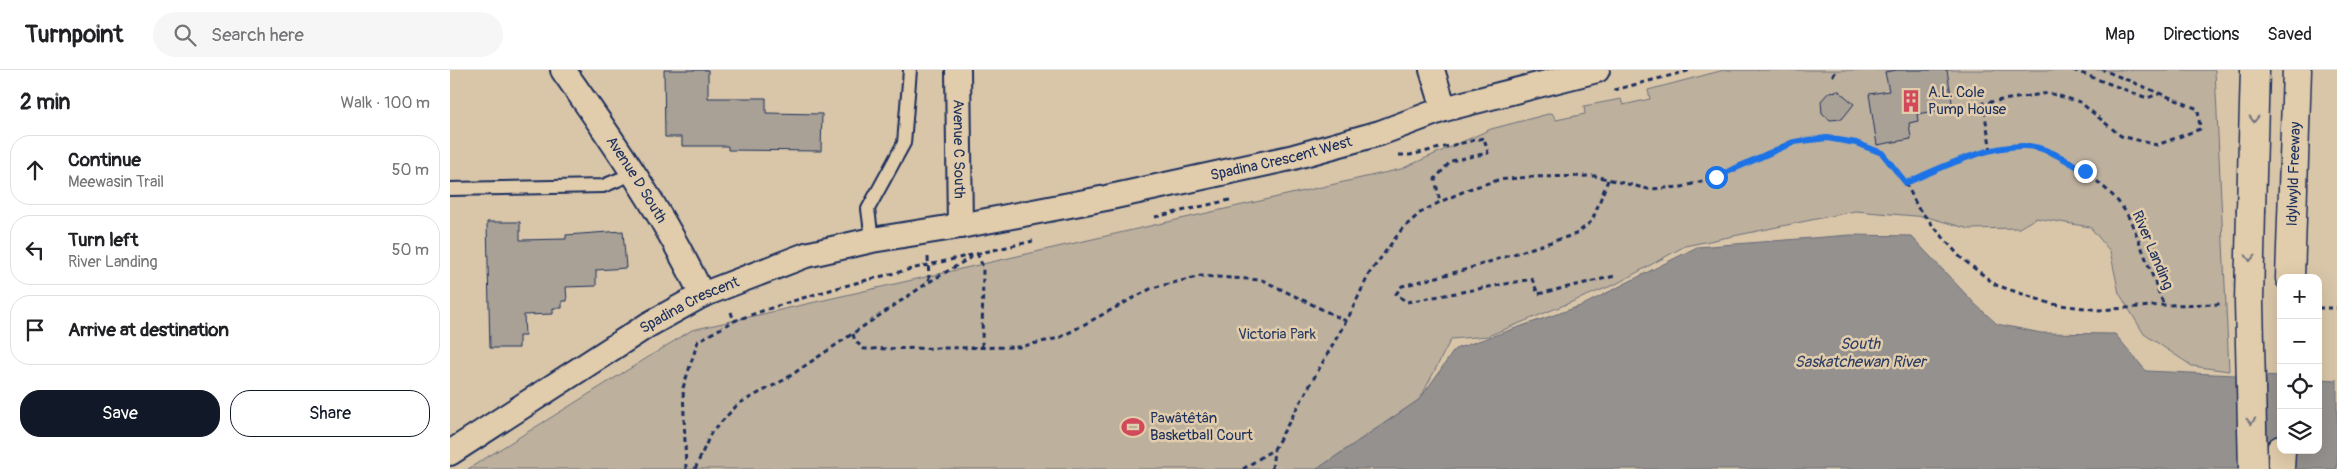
<!DOCTYPE html>
<meta charset="utf-8">
<style>
body{margin:0;font-family:Pangolin,sans-serif;background:#f6f6f6;color:#202124}
.controls{position:absolute;right:15px;bottom:15px;display:grid;overflow:hidden;border-radius:10px;box-shadow:0 5px 20px #0002}
.controls button{width:45px;height:45px;display:grid;place-items:center;padding:0;border:0;border-bottom:1px solid #e0e0e0;background:#fff;color:#202124;font:25px sans-serif}
.stop{position:absolute;width:15px;height:15px;margin:-11px;border:4px solid #1a73e8;border-radius:50%;background:#fff}
.stop.end{background:#1a73e8;border-color:#fff;box-shadow:0 1px 5px #0008}
.list{margin:0;padding:0;list-style:none}
h2{display:flex;justify-content:space-between;align-items:center;height:65px;margin:0;padding:0 20px;font-size:21px}
h2 small{font-size:16px;font-weight:400;color:#757577}
.list li{display:grid;grid-template-columns:32px 1fr auto;gap:15px;align-items:center;box-sizing:border-box;height:70px;margin:0 10px 10px;padding:0 10px;border:1px solid #e0e0e0;border-radius:20px}
.list b{display:block;font-size:19px;white-space:nowrap}
.list p{margin:0;font-size:16px;white-space:nowrap;color:#757577}
.list em{font-size:16px;font-style:normal;color:#757577}
.actions{display:flex;gap:10px;padding:15px 20px}
.actions a{flex:1;padding:11px 0;border:1px solid #111827;border-radius:20px;text-align:center;font-size:18px;color:#111827}
.actions .main{background:#111827;color:#fff}
.icon{flex:none;width:28px;height:28px;fill:none;stroke:currentColor;stroke-width:2;stroke-linecap:round;stroke-linejoin:round}
.map{position:relative;flex:none;width:1887px;height:399px;overflow:hidden}
header{display:flex;align-items:center;gap:30px;box-sizing:border-box;height:70px;padding:0 25px;background:#fff;border-bottom:1px solid #e0e0e0}
header strong{font-size:24px}
nav{display:flex;gap:28px;margin-inline-start:auto;font-size:18px}
.search{width:350px;height:45px;background:#f6f6f6;display:flex;align-items:center;gap:12px;box-sizing:border-box;padding:0 18px;border-radius:28px;color:#757577;font-size:19px}
main{display:flex}
aside{flex:1;background:#fff}
.map>svg:first-child{display:block}
.green{fill:#bdb09d;stroke:#6c707e}
.water{fill:#95918e;stroke:#646a7b}
.building{fill:#aaa196;stroke:#1b2f5e}
.lines{fill:none;stroke-linecap:round;stroke-linejoin:round}
.service-casing{stroke:#1b2f5e;stroke-width:16}
.minor-casing{stroke:#1b2f5e;stroke-width:28}
.motorway-casing{stroke:#1b2f5e;stroke-width:31}
.path{stroke:#1b2f5e;stroke-width:3;stroke-dasharray:5 4;stroke-linecap:butt}
.service{stroke:#e1ccab;stroke-width:12}
.minor{stroke:#e1ccab;stroke-width:24}
.motorway{stroke:#e1ccab;stroke-width:28}
.motorway-bridge-casing{stroke:#1b2f5e;stroke-width:31;stroke-linecap:butt}
.motorway-bridge{stroke:#e1ccab;stroke-width:28}
.oneway{stroke:#747681}
.route{stroke:#1a73e8;stroke-width:6}
.labels{text-anchor:middle;stroke-width:5;stroke-linejoin:round;paint-order:stroke}
.poi-label{font-size:15px;fill:#1b2f5e;stroke:#e1ccab;text-anchor:start}
.street-label{font-size:15px;fill:#1b2f5e;stroke:#e1ccab}
.park-label{font-size:15px;fill:#2b3c64;stroke:#e1ccab}
.water-label{font-size:16px;font-style:italic;fill:#2d3e65;stroke:#e1ccab}
</style>
<header>
<strong>Turnpoint</strong>
<div class="search"><svg class="icon" aria-label="search" viewBox="0 0 24 24"><circle cx="10" cy="10" r="6"/><path d="M15 15l6 6"/></svg>Search here</div>
<nav><a>Map</a><a>Directions</a><a>Saved</a></nav>
</header>
<main>
<aside>
<h2>2 min<small>Walk · 100 m</small></h2>
<ul class="list">
<li><svg class="icon" aria-label="ahead" viewBox="0 0 24 24"><path d="M12 20V5M6 11l6-6 6 6"/></svg><div><b>Continue</b><p>Meewasin Trail</p></div><em>50 m</em></li>
<li><svg class="icon" aria-label="left" viewBox="0 0 24 24"><path d="M17 20v-9H6M10 6l-5 5 5 5"/></svg><div><b>Turn left</b><p>River Landing</p></div><em>50 m</em></li>
<li><svg class="icon" aria-label="arrive" viewBox="0 0 24 24"><path d="M6 21V4h12l-3 4 3 4H6"/></svg><div><b>Arrive at destination</b></div></li>
</ul>
<div class="actions"><a class="main">Save</a><a>Share</a></div>
</aside>
<div class="map">
<svg width="1887" height="399" viewBox="0 0 1887 399">
<rect width="100%" height="100%" fill="#d9c6a8"/>
<filter id="ink" filterUnits="userSpaceOnUse"><feTurbulence type="fractalNoise" baseFrequency=".02" numOctaves="2"/><feDisplacementMap in="SourceGraphic" scale="10" xChannelSelector="R" yChannelSelector="G"/><feConvolveMatrix kernelMatrix="1 2 1 2 8 2 1 2 1" color-interpolation-filters="sRGB"/></filter>
<g filter="url(#ink)">
<polygon class="green" points="1274,0 1765,0 1779,301 1742,296 1694,264 1669,223 1660,181 1640,157 1586,148 1569,158 1519,159 1477,147 1405,141 1235,176 1166,214 1038,266 1001,269 970,329 867,399 18,399 242,260 951,99 1041,59 1102,43 1106,50 1135,44 1134,36 1171,29 1173,35 1200,29 1198,20"/>
<polygon class="water" points="1400,165 1461,166 1525,234 1547,254 1591,263 1665,264 1696,301 1831,307 1831,380 1868,380 1868,309 1887,310 1887,399 867,399 970,329 1005,279 1133,235 1247,177"/>
<g class="building">
<polygon points="214,0 258,0 258,28 316,28 316,43 372,44 371,81 278,80 278,76 232,76 232,67 215,67"/>
<polygon points="1447,0 1497,0 1503,38 1467,44 1468,51 1459,53 1461,69 1427,75 1419,24 1439,21 1435,2"/>
<polygon points="1389,21 1404,34 1392,49 1380,50 1372,43 1371,31 1379,22"/>
<polygon points="37,152 70,152 70,170 116,169 116,165 173,161 176,198 146,200 146,216 116,217 117,231 112,231 112,238 103,238 103,244 74,245 75,266 69,266 69,278 40,278"/>
</g>
<g class="lines">
<defs>
<g id="service">
<polyline points="0,119 153,116 185,103"/>
<polyline points="422,170 418,139 454,73 460,0"/>
</g>
<g id="minor">
<path id="s1" d="M113,0c52,74 100,143 139,225"/>
<path id="s2" d="M508,0l2,156"/>
<polyline points="982,0 994,39"/>
<path id="s3" d="M0,383l198,-128 54,-30 104,-40 66,-15 88,-14 146,-28 184,-40 90,-25 64,-24 153,-39"/>
</g>
<g id="motorway">
<polyline points="1801,139 1805,0"/>
<path id="s4" d="M1840,208l7,-208"/>
<polyline points="1830,399 1831,380"/>
</g>
</defs>
<use href="#service" class="service-casing"/>
<use href="#minor" class="minor-casing"/>
<use href="#motorway" class="motorway-casing"/>
<g class="path">
<polyline points="1623,0 1697,28 1709,24"/>
<polyline points="1382,6 1388,0"/>
<polyline points="1164,20 1242,0"/>
<polyline points="1541,81 1533,33 1599,23 1630,32 1671,66 1707,75 1750,59 1748,39 1653,0"/>
<polyline points="949,85 960,85 1034,68 1038,83 1001,91 985,109 990,132"/>
<polyline points="1158,110 1142,151 1126,164 1014,200 952,216 946,224 957,232 1082,209 1088,224 1165,206"/>
<path d="M1456,113c30,-13 87,-39 119,-37 24,1 51,17 68,32 15,12 29,25 37,42 13,28 22,57 34,85"/>
<polyline points="705,147 784,129"/>
<polyline points="527,183 533,197 532,278"/>
<polyline points="478,187 479,211"/>
<polyline points="1868,238 1887,238"/>
<path d="M281,242l3,9c97,-36 199,-57 299,-80"/>
<polyline points="403,264 405,271 414,279 569,277 609,268 702,218 751,206 812,210 896,251"/>
<polyline points="236,399 233,318 248,271 284,251"/>
<polyline points="245,399 261,363 288,334 334,310 479,212 525,185"/>
<polyline points="793,399 824,379 900,244 919,204 952,159 970,143 990,132 1019,119 1048,110 1079,107 1145,106 1198,119 1232,117 1266,107 1344,71 1377,68 1406,73 1432,83 1456,113 1468,138 1510,187 1546,215 1602,234 1650,240 1714,235 1772,234"/>
<polyline points="822,399 824,380"/>
</g>
<use href="#service" class="service"/>
<use href="#minor" class="minor"/>
<use href="#motorway" class="motorway"/>
<defs>
<polyline id="motorway-bridge" points="1801,139 1799,232 1803,399"/>
</defs>
<use href="#motorway-bridge" class="motorway-bridge-casing"/>
<use href="#motorway-bridge" class="motorway-bridge"/>
</g>
<defs><path id="oneway-chevron" d="M-2-3.5L2.5 0L-2 3.5" fill="none" stroke-width="1.6" stroke-linecap="round" stroke-linejoin="round" transform="scale(1.25)"/></defs>
<g class="oneway">
<use href="#oneway-chevron" transform="translate(1804 49) rotate(91)"/>
<use href="#oneway-chevron" transform="translate(1800 188) rotate(91)"/>
<use href="#oneway-chevron" transform="translate(1801 351) rotate(88)"/>
</g>
</g>
<g class="lines" filter="url(#ink)">
<path class="route" d="M1266,107l78,-35 33,-4 29,5 26,10 24,30c34,-15 81,-38 119,-37 21,0 42,15 60,25"/>
</g>
<defs>
<symbol id="building-bare" viewBox="-9 -9 18 18"><path d="M-4-6H4V6H1V3H-1V6H-4ZM-2.5-4.3h1.7v1.8h-1.7ZM.8-4.3h1.7v1.8H.8ZM-2.5-1h1.7V.8h-1.7ZM.8-1h1.7V.8H.8Z" fill="#d1495b" stroke="#e1ccab" stroke-width="2.5" paint-order="stroke"/></symbol>
<symbol id="stadium-bare" viewBox="-9 -9 18 18"><path d="M0-5a6.5 5 0 1 0 0 10a6.5 5 0 1 0 0-10ZM-3.5-1.8h7v3.6h-7Z" fill="#d1495b" stroke="#e1ccab" stroke-width="2.5" paint-order="stroke"/></symbol>
</defs>
<g fill-rule="evenodd">
<use href="#building-bare" x="1445" y="15" width="32" height="32"/>
<use href="#stadium-bare" x="667" y="341" width="32" height="32"/>
</g>
<g class="labels">
<g class="poi-label">
<text x="1478" y="27">A.L. Cole<tspan x="1478" dy="17">Pump House</tspan></text>
<text x="700" y="353">Pawâtêtân<tspan x="700" dy="17">Basketball Court</tspan></text>
</g>
<g class="street-label">
<text dy="5" stroke="none"><textPath href="#s2" startOffset="79">Avenue C South</textPath></text>
<text dy="5" stroke="none"><textPath href="#s3" startOffset="894">Spadina Crescent West</textPath></text>
<text dy="5" stroke="none"><textPath href="#s4" startOffset="104">Idylwyld Freeway</textPath></text>
<text dy="5" stroke="none"><textPath href="#s1" startOffset="132">Avenue D South</textPath></text>
<text transform="translate(1703 180) rotate(67)" y="5">River Landing</text>
<text dy="5" stroke="none"><textPath href="#s3" startOffset="282">Spadina Crescent</textPath></text>
</g>
<g class="park-label">
<text x="827" y="269">Victoria Park</text>
</g>
<g class="water-label">
<text x="1410" y="279">South<tspan x="1410" dy="18">Saskatchewan River</tspan></text>
</g>
</g>
</svg>
<div class="controls">
<button>+</button>
<button>−</button>
<button><svg class="icon" aria-label="locate" viewBox="0 0 24 24"><circle cx="12" cy="12" r="6"/><path d="M12 2v4M12 18v4M2 12h4M18 12h4"/></svg></button>
<button><svg class="icon" aria-label="layers" viewBox="0 0 24 24"><path d="M12 4l9 5-9 5-9-5zM3 14l9 5 9-5"/></svg></button>
</div>
<div class="stop" style="left:1266px;top:107px"></div>
<div class="stop end" style="left:1635px;top:101px"></div>
</div>
</main>
